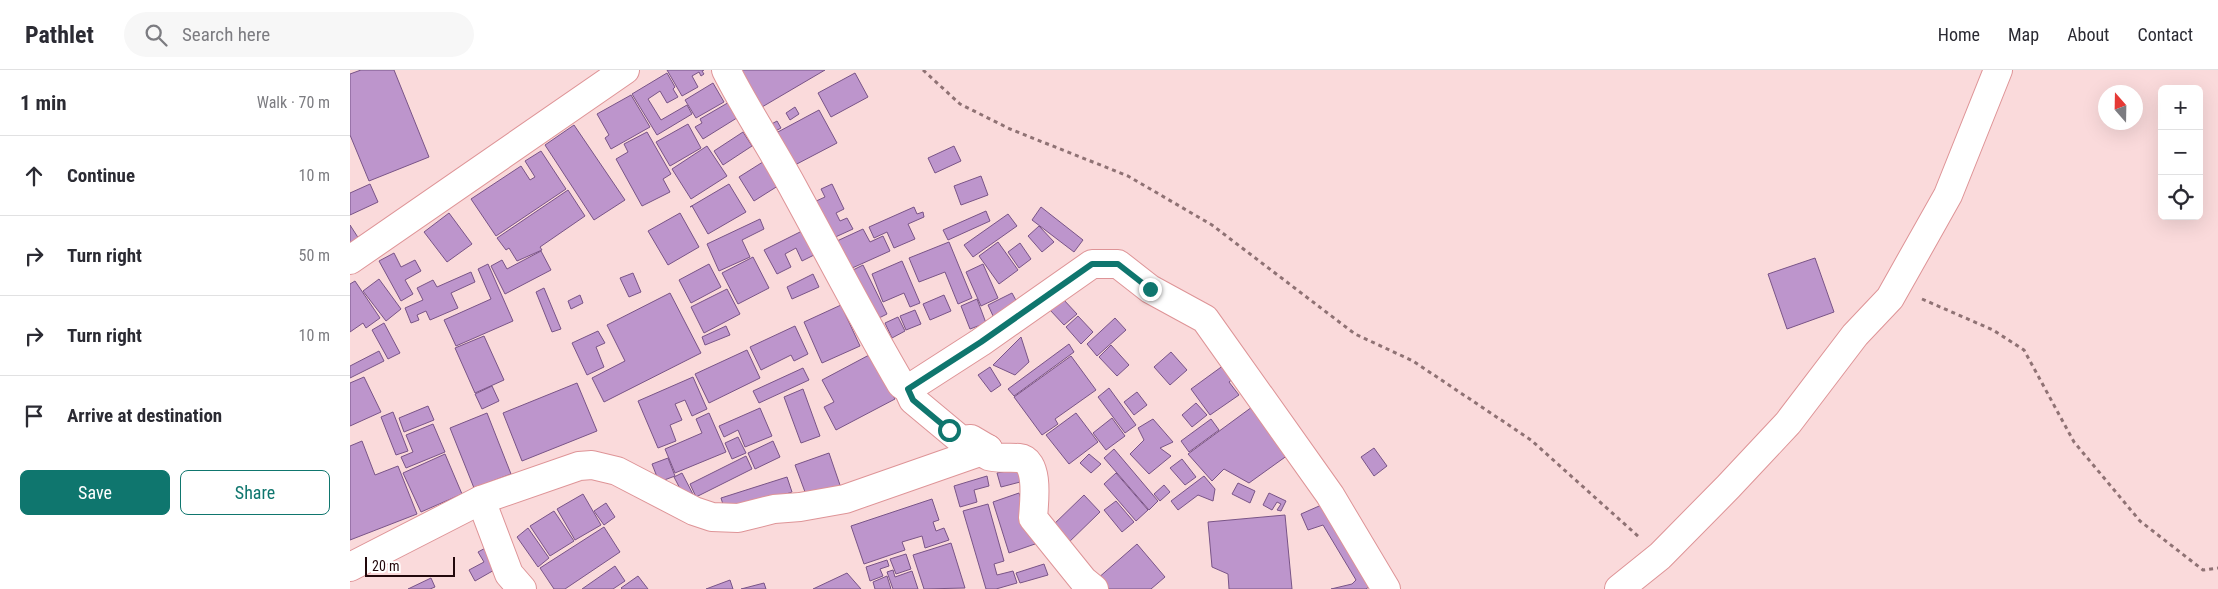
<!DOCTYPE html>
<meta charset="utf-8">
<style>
body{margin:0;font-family:"Roboto Condensed",sans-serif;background:#f7f7f7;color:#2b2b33}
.controls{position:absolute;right:15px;top:15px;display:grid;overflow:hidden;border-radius:8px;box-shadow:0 5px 20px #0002}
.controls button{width:45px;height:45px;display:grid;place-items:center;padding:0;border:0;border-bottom:1px solid #e1e1e2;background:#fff;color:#2b2b33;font:25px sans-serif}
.compass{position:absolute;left:1748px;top:15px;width:45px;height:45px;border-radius:50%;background:#fff;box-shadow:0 5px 20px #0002;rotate:340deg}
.scale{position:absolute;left:15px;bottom:12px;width:90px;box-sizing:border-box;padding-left:5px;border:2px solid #22080b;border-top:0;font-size:14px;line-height:18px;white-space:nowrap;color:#22080b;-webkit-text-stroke:4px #fff;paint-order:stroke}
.stop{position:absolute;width:15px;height:15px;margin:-11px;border:4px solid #0f766e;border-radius:50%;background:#fff}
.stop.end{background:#0f766e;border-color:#fff;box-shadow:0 1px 5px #0008}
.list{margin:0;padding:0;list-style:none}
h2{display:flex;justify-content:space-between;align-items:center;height:65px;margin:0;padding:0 20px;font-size:21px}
h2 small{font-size:16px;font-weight:400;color:#7c7c81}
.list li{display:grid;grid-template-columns:32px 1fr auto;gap:15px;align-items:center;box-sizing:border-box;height:80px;padding:0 20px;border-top:1px solid #e1e1e2}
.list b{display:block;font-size:19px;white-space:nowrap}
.list em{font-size:16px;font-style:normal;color:#7c7c81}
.actions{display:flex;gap:10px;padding:15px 20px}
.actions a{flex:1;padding:11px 0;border:1px solid #0f766e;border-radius:8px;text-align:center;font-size:18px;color:#0f766e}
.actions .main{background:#0f766e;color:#fff}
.icon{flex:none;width:28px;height:28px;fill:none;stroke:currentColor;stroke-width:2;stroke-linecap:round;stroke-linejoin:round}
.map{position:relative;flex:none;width:1868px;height:519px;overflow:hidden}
header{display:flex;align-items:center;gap:30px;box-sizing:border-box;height:70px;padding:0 25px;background:#fff;border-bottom:1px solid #e1e1e2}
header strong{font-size:24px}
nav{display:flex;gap:28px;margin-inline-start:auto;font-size:18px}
.search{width:350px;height:45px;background:#f7f7f7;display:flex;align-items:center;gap:12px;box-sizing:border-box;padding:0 18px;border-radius:28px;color:#7c7c81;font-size:19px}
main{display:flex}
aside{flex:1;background:#fff}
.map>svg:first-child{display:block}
.building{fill:#bd95cc;stroke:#795487}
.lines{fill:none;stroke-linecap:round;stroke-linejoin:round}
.minor-casing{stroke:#de9497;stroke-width:30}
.path{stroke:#8f7274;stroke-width:3;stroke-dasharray:4 4;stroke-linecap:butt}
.minor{stroke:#fff;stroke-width:28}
.route{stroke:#0f766e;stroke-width:6}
</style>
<header>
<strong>Pathlet</strong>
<div class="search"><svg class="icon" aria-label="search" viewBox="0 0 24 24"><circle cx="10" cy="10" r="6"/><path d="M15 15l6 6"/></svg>Search here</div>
<nav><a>Home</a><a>Map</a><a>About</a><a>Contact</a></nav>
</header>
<main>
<aside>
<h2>1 min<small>Walk · 70 m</small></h2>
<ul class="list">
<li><svg class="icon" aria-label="ahead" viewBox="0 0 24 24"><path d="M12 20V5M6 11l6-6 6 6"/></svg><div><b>Continue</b></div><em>10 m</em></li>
<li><svg class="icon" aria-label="right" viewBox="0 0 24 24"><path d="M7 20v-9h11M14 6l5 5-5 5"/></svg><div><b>Turn right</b></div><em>50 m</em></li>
<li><svg class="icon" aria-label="right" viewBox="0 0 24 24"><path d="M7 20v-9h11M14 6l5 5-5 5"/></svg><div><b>Turn right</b></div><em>10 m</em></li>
<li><svg class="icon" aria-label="arrive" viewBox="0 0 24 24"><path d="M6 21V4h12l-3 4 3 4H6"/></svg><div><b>Arrive at destination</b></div></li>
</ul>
<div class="actions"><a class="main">Save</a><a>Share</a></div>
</aside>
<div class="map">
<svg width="1868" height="519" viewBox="0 0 1868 519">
<rect width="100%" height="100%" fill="#fadadb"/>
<g class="building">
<polygon points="11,0 44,0 79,87 19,111 0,65 0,4"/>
<polygon points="317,0 354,0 352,1 354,4 351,6 349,2 342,6 348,17 332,26"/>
<polygon points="391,0 475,0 412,37"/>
<polygon points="317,3 325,17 323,19 328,27 317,33 310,21 298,29 311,50 337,35 342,44 307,65 282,24"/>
<polygon points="505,3 518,27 481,47 468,23"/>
<polygon points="363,13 374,32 346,48 335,30"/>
<polygon points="281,25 300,57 261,79 255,68 259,65 247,44"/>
<polygon points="381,31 390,46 353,69 345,57 352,53 350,49"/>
<polygon points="445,37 449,44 440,50 436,43"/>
<polygon points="469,40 487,73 443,96 426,63"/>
<polygon points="427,51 431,58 422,63 418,56"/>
<polygon points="338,54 351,78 320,96 306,72"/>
<polygon points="224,55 275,130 244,150 195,75"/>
<polygon points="297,62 321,104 313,109 320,122 292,136 266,89 278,82 274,74"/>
<polygon points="393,62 402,76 373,95 364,81"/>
<polygon points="357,76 377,106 341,129 322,99"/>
<polygon points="604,76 611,91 585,103 578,88"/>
<polygon points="191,81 216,119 146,166 121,129 171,96 180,110 185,107 175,91"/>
<polygon points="416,90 431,114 404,131 389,107"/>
<polygon points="631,106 638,125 611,135 604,116"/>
<polygon points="20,114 28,132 0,145 0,123"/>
<polygon points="379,114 396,142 358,164 342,136 340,137"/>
<polygon points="482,114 494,139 486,143 490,151 497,148 503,159 481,169 464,132 475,127 471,119"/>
<polygon points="218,120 235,146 190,177 192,180 167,191 159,178 156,180 147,168"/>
<polygon points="564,137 567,144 573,142 574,147 558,154 565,169 544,178 537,162 524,168 519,157"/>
<polygon points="691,137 733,170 724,182 682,150"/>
<polygon points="636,141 640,151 598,170 593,160"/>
<polygon points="99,143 122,174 97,192 74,162"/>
<polygon points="330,143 349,177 318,195 298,161"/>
<polygon points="658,144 667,156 623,187 614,175"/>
<polygon points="410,149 414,159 392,170 400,187 369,201 357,174"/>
<polygon points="0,155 9,169 0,175"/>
<polygon points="689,156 704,172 692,182 678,166"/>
<polygon points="513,159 520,172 533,166 540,181 500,199 487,171"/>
<polygon points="452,161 464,185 452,191 446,178 435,184 441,197 427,204 414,180"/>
<polygon points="599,172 622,228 608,234 595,202 569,212 559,188"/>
<polygon points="648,172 668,200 649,214 629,186"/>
<polygon points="670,173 681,189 669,198 658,182"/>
<polygon points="191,181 201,200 155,224 141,196 152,190 157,199"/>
<polygon points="44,183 51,197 65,190 71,201 55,210 63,224 51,231 29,191"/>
<polygon points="403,187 419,218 388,234 372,203"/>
<polygon points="1465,188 1484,242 1437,259 1418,204"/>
<polygon points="552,191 570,233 560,237 554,223 533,232 522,204"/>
<polygon points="138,194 163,251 106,276 94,250 141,229 128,199"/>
<polygon points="359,194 371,217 341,233 329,210"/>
<polygon points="633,194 648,228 631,236 616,202"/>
<polygon points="513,195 537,244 527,249 503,200"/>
<polygon points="121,202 125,212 101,223 108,238 80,250 76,241 67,245 69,250 61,253 55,238 73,230 67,218 83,210 87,217"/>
<polygon points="283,203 291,222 279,227 270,208"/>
<polygon points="463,204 469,217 442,229 437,217"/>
<polygon points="29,209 51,239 36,251 13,221"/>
<polygon points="5,211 30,248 16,258 13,253 0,262 0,214"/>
<polygon points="194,218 211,259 202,262 186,222"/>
<polygon points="377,219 390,244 354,263 341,237"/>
<polygon points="320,223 351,283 254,332 242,308 275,291 257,255"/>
<polygon points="662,223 669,236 644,248 638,235"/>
<polygon points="230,225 233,233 221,239 218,231"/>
<polygon points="594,225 601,241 580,250 573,234"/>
<polygon points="627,229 636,253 620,259 611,236"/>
<polygon points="713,229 727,244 714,255 700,240"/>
<polygon points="491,235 510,276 472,293 454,252"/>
<polygon points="565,240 571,254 556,260 550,246"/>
<polygon points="728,246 743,262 731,274 716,257"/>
<polygon points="548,247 555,261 542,268 535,253"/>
<polygon points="765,248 776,260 747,286 737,274"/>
<polygon points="34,253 50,283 38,289 22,260"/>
<polygon points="376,256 380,265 355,275 352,267"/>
<polygon points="445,256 458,284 444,291 441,285 411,300 400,277"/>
<polygon points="248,261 255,273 246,277 254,297 237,305 222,273"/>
<polygon points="134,266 154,310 125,323 105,278"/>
<polygon points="671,267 679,292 665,305 643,295"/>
<polygon points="719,274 724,282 664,326 658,319"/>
<polygon points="761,275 779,295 767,306 749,287"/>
<polygon points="397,280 410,308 359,333 345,304"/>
<polygon points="29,281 34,291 0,308 0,296"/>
<polygon points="821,282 837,300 820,315 804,297"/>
<polygon points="521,284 545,329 486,360 474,337 484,332 472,310"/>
<polygon points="721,286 746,320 705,349 708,354 692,365 664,327"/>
<polygon points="874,295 884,308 879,312 889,325 860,345 841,319"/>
<polygon points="640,297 651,315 641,322 628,305"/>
<polygon points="453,298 459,310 409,333 403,321"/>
<polygon points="14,307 31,342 0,356 0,313"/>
<polygon points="343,307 357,339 342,346 335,330 325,334 332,350 320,355 326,371 308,378 288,331"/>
<polygon points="227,313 247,361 172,391 153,343"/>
<polygon points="142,316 149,331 132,339 125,324"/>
<polygon points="759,318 786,355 775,363 748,327"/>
<polygon points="453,319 470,366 451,373 434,327"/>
<polygon points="787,322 797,335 784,345 774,332"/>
<polygon points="846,333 857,345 842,357 832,345"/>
<polygon points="78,336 84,350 54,362 49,348"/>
<polygon points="902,337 938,385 899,413 874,399 862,411 838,384"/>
<polygon points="410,338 422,366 395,377 388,360 374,367 369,356"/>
<polygon points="43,342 58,381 46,385 31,347"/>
<polygon points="137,343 161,404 124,418 100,358"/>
<polygon points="359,343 376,382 325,403 315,379 352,363 346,349"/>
<polygon points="726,343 748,372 719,394 696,365"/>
<polygon points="762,348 775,366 756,380 743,363"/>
<polygon points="803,349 823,372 810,378 821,386 799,404 780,384 794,370 788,358"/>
<polygon points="861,349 869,360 839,382 831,371"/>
<polygon points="83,354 95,382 56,398 51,387 63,382 56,365"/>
<polygon points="388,367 396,383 382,389 375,373"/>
<polygon points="12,371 25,405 48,396 67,444 0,470 0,376"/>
<polygon points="423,371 430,387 405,399 398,383"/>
<polygon points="1024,378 1037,396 1024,406 1011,387"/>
<polygon points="764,379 808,431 799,440 754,388"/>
<polygon points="479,383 491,418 458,430 445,395"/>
<polygon points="95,384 112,424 71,442 53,403"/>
<polygon points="739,384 751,394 741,403 730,393"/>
<polygon points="396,386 402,399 346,427 340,414"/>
<polygon points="318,388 325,406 309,412 302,394"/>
<polygon points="832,389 846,407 835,415 820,398"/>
<polygon points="671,398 674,411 651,417 647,403"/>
<polygon points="332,403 346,430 338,434 324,407"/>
<polygon points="766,403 798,440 786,451 754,414"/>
<polygon points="637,406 639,416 624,420 627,432 610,437 604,416"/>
<polygon points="854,406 865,419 863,431 848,425 828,440 821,431"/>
<polygon points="437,407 442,422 376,444 371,428"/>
<polygon points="888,413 905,421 900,433 882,424"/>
<polygon points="814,415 820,422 810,431 804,424"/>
<polygon points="669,423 685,474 659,483 643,432"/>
<polygon points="919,423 936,431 931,441 927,440 931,434 927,432 922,440 913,435"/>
<polygon points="233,424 251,455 225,470 207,439"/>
<polygon points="734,425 750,442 716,475 700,458"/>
<polygon points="582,429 589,450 583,452 586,461 594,458 599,470 575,478 572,466 552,472 555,480 514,494 501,456"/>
<polygon points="766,431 784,452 772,462 754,440"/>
<polygon points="256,433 265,447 254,455 244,441"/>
<polygon points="976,433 1020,516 1016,519 981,519 1002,514 1006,510 973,455 958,460 951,444"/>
<polygon points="638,434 654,491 644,494 647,505 663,501 667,513 646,519 636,519 613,441"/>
<polygon points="204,441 224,471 200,486 180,456"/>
<polygon points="935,445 942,519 879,519 878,504 862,497 858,452"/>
<polygon points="254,457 270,482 215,519 204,519 190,498"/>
<polygon points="178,458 199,488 188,497 167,467"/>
<polygon points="601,473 615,518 574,519 563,485"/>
<polygon points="787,474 815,507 801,519 756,519 747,509"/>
<polygon points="141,475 153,495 125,511 119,500 134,492 128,482"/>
<polygon points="556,484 561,499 546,504 540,489"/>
<polygon points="537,490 539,496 530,499 533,506 520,511 516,497"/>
<polygon points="694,494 698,505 670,513 666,503"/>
<polygon points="265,496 275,511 263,519 232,519"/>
<polygon points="543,500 545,507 562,501 568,519 543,519 537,502"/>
<polygon points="497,503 511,519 463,519"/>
<polygon points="288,506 298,519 272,519 271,518"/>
<polygon points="537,506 541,519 525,519 523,512"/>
<polygon points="81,508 85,517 80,519 58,519"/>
<polygon points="380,510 383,519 356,519"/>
<polygon points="414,513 416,519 391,519"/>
</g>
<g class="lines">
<defs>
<g id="minor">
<path d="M376,0c21,42 48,81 70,123 35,64 68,128 105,191l7,5 5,11 48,40 10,-1 17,10"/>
<polyline points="0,190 275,0"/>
<polyline points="558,319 631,272 742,194 768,194 800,219 855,249 980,425 1036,519"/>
<path d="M638,379v7c10,3 21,1 31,2 21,2 15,45 14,60l50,62 11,9"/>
<polyline points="131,430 159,504 172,519"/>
<polyline points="0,497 131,430 229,396 242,395 267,401 344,441 362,447 388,448 424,439 450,437 495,429 638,379"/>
<polyline points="1269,519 1310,486 1378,417 1438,353 1505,265 1540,228 1598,125 1648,0"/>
</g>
</defs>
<use href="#minor" class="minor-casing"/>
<g class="path">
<polyline points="573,0 610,34 660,59 778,106 862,155 1005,264 1063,291 1181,370 1289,467"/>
<polyline points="1572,229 1643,260 1674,280 1724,372 1790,451 1853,500 1868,498"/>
</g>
<use href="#minor" class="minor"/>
</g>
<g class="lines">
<polyline class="route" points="599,360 563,330 558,319 631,272 742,194 768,194 800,219"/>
</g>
</svg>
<div class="controls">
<button>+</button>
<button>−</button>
<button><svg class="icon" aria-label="locate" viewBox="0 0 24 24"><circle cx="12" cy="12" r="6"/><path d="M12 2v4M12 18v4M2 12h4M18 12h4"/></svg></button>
</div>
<svg class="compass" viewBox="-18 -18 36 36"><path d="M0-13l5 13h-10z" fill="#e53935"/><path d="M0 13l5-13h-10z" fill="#7c7c81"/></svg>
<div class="scale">20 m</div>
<div class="stop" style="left:599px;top:360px"></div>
<div class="stop end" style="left:800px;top:219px"></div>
</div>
</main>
